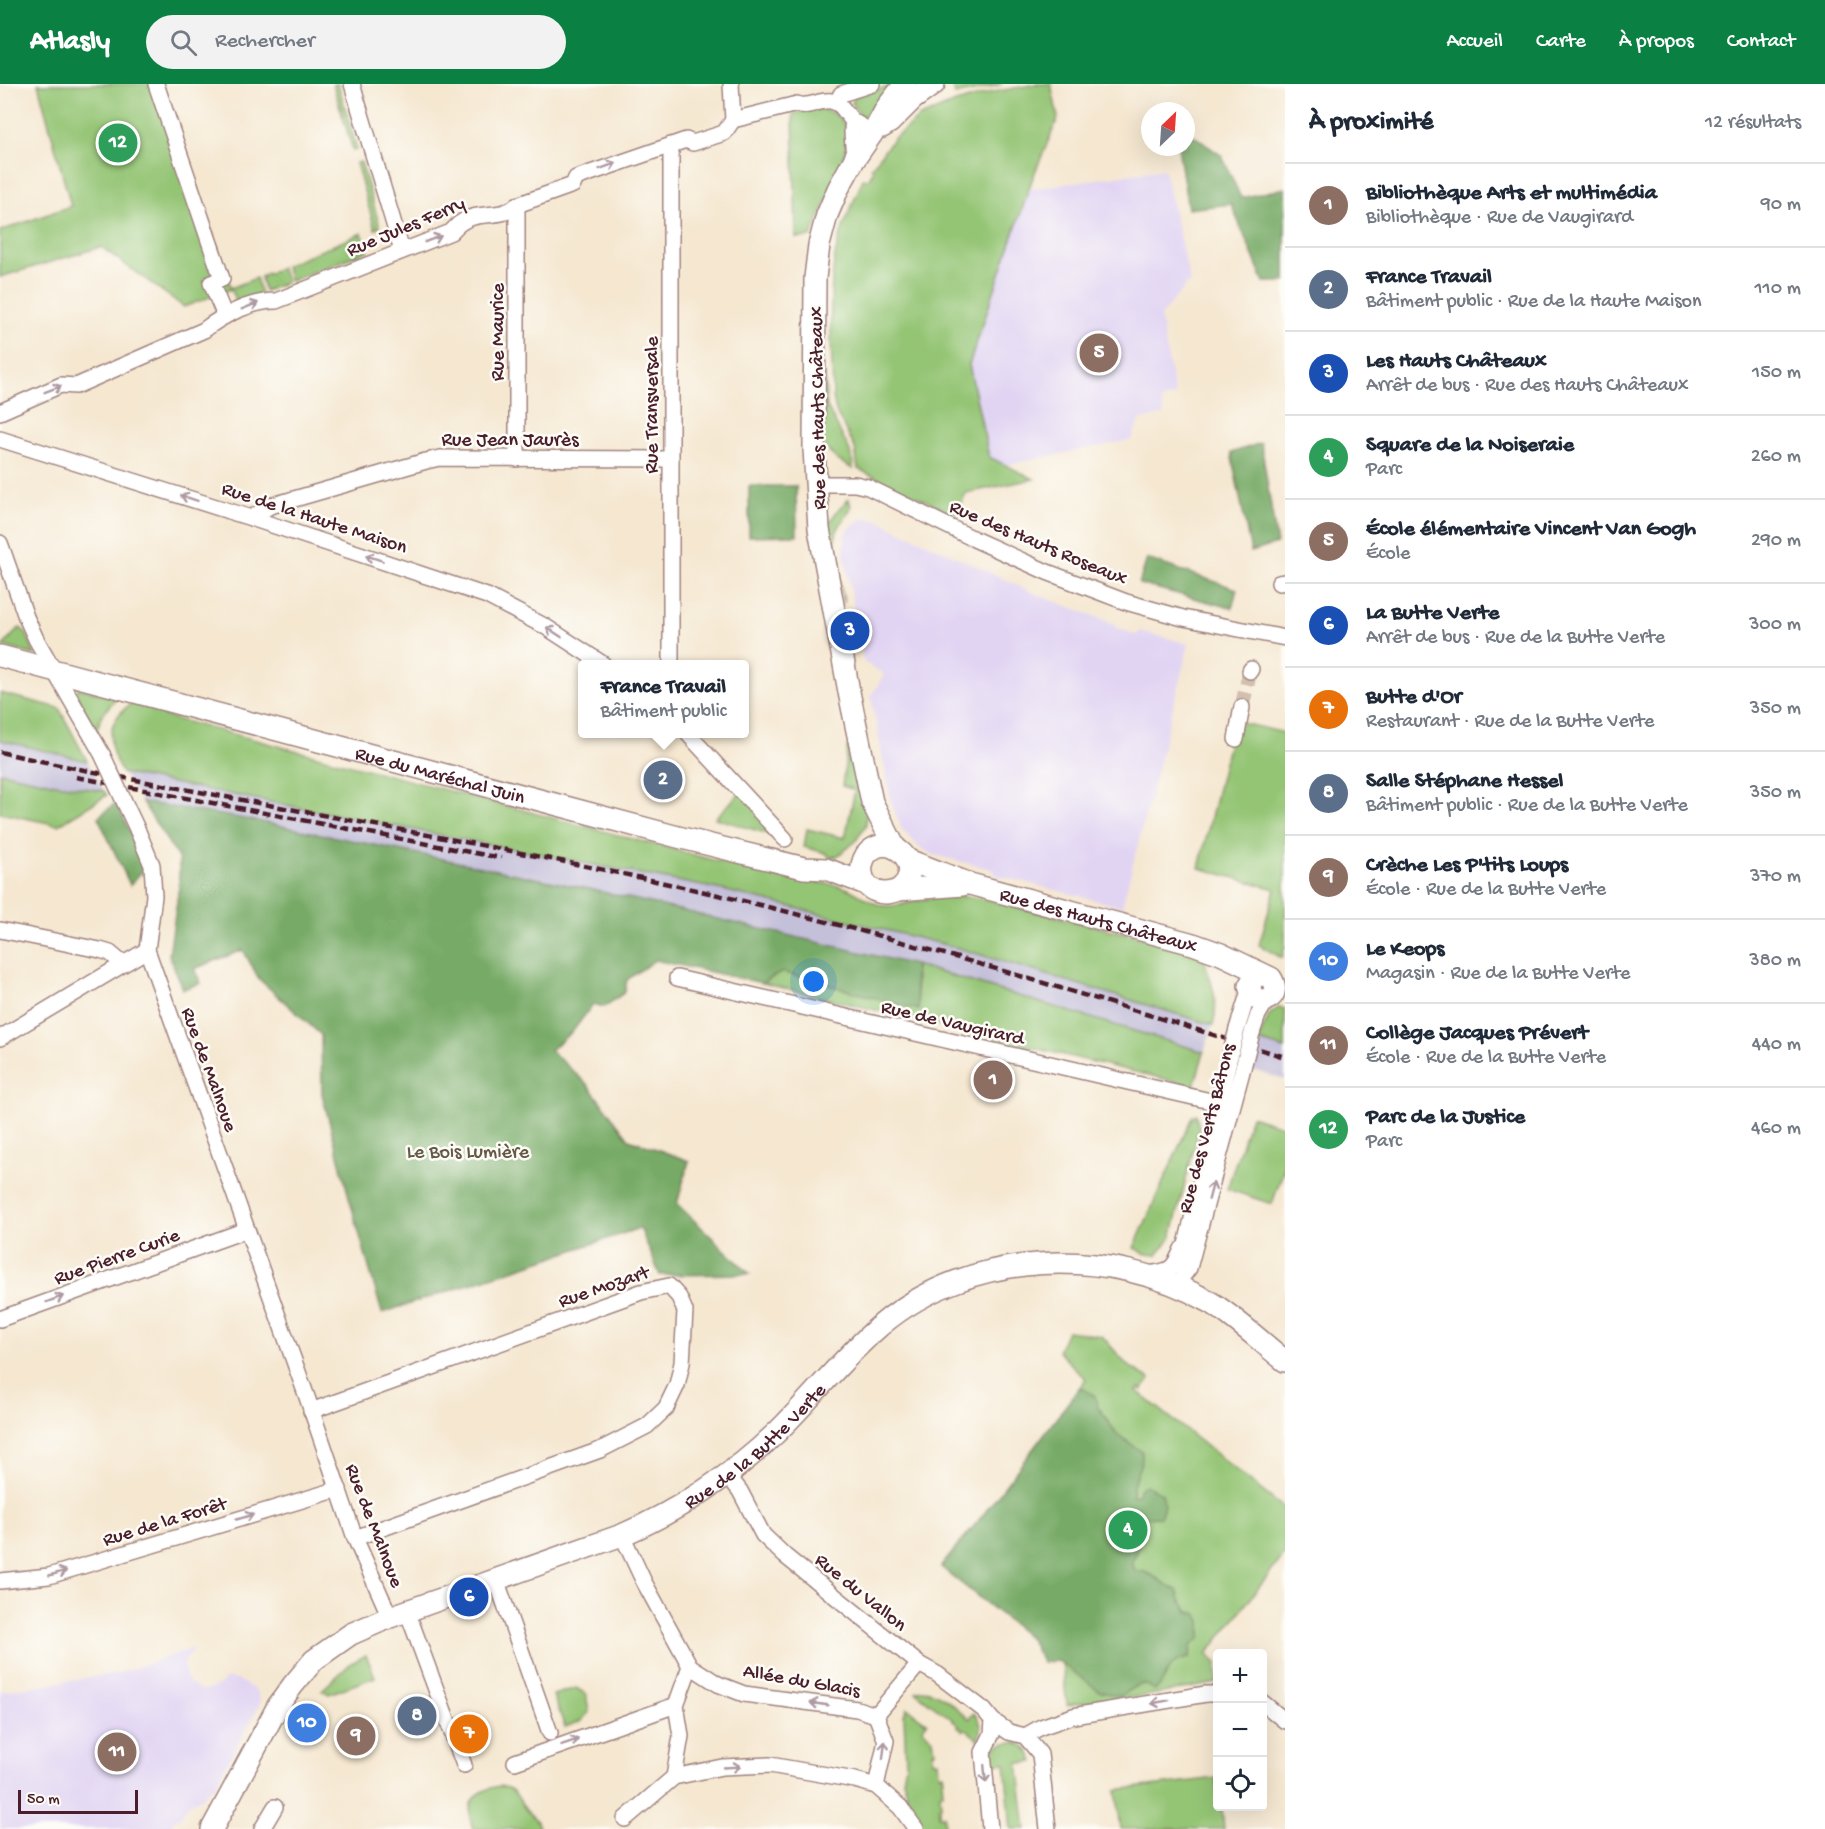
<!DOCTYPE html>
<html lang="fr">
<meta charset="utf-8">
<style>
body{margin:0;font-family:"Gochi Hand",sans-serif;background:#f2f2f3;color:#1f2937}
.controls{position:absolute;right:18px;bottom:18px;display:grid;overflow:hidden;border-radius:6px;box-shadow:0 6px 24px #0002}
.controls button{width:54px;height:54px;display:grid;place-items:center;padding:0;border:0;border-bottom:2px solid #e0e1e3;background:#fff;color:#1f2937;font:30px sans-serif}
.compass{position:absolute;left:1141px;top:18px;width:54px;height:54px;border-radius:50%;background:#fff;box-shadow:0 6px 24px #0002;rotate:25deg}
.scale{position:absolute;left:18px;bottom:15px;width:120px;box-sizing:border-box;padding-left:6px;border:3px solid #4a1f2b;border-top:0;font-size:16px;line-height:21px;white-space:nowrap;color:#4a1f2b;-webkit-text-stroke:4px #fdfcf7;paint-order:stroke}
.you{position:absolute;left:814px;top:898px;width:21px;height:21px;margin:-15px;border:4px solid #fff;border-radius:50%;background:#1a73e8;box-shadow:0 0 0 9px #1a73e833}
.badge{display:grid;place-items:center;width:39px;height:39px;border-radius:50%;background:#0b8043;color:#fff;font-size:20px;font-weight:700}
.pin{position:absolute;translate:-50% -50%;border:3px solid #fff;box-shadow:0 2px 6px #0006}
.popup{position:absolute;left:578px;top:576px;width:171px;height:78px;box-sizing:border-box;display:grid;place-content:center;border-radius:6px;background:#fff;filter:drop-shadow(0 2px 4px #0005);font-size:20px;white-space:nowrap;color:#747a83}
.popup b{font-size:22px;color:#1f2937}
.popup::after{content:'';position:absolute;left:50%;top:100%;margin-left:-12px;border:12px solid transparent;border-top-color:#fff}
.list{margin:0;padding:0;list-style:none}
h2{display:flex;justify-content:space-between;align-items:center;height:78px;margin:0;padding:0 24px;font-size:26px}
h2 small{font-size:20px;font-weight:400;color:#747a83}
.list li{display:grid;grid-template-columns:39px 1fr auto;gap:18px;align-items:center;box-sizing:border-box;height:84px;padding:0 24px;border-top:2px solid #e0e1e3}
.list b{display:block;font-size:22px;white-space:nowrap}
.list p{margin:0;font-size:20px;white-space:nowrap;color:#747a83}
.list em{font-size:20px;font-style:normal;color:#747a83}
.icon{flex:none;width:33px;height:33px;fill:none;stroke:currentColor;stroke-width:2;stroke-linecap:round;stroke-linejoin:round}
.map{position:relative;flex:none;width:1285px;height:1745px;overflow:hidden}
header{display:flex;align-items:center;gap:36px;box-sizing:border-box;height:84px;padding:0 30px;background:#0b8043;color:#fff}
header strong{font-size:28px}
nav{display:flex;gap:33px;margin-inline-start:auto;font-size:21px}
.search{width:420px;height:54px;background:#f2f2f3;display:flex;align-items:center;gap:15px;box-sizing:border-box;padding:0 21px;border-radius:33px;color:#747a83;font-size:22px}
main{display:flex}
aside{flex:1;background:#fff}
.map>svg:first-child{display:block}
.built{fill:#e1d4f3}
.industrial{fill:#c5c0da}
.green{fill:#94c574;stroke:#6f7250;stroke-width:1.5}
.forest{fill:#7a6;stroke:#606448;stroke-width:1.5}
.lines{fill:none;stroke-linecap:round;stroke-linejoin:round}
.street-tunnel{stroke:#d3bfaf;stroke-width:15;stroke-dasharray:15 8;stroke-linecap:butt}
.street-casing{stroke:#a0837e;stroke-width:18}
.secondary-casing{stroke:#a0837e;stroke-width:24}
.street{stroke:#fff;stroke-width:15}
.secondary{stroke:#fff;stroke-width:21}
.rail{stroke:#4a1f2b;stroke-width:4.5;stroke-dasharray:9 4.5;stroke-linecap:butt}
.street-bridge-casing{stroke:#a0837e;stroke-width:18;stroke-linecap:butt}
.street-bridge{stroke:#fff;stroke-width:15}
.oneway{stroke:#ae9aa0}
.labels{text-anchor:middle;stroke-width:5;stroke-linejoin:round;paint-order:stroke}
.street-label{font-size:20px;fill:#4a1f2b;stroke:#fdfcf7}
.park-label{font-size:20px;fill:#645945;stroke:#fdfcf7}
</style>
<header>
<strong>Atlasly</strong>
<div class="search"><svg class="icon" aria-label="search" viewBox="0 0 24 24"><circle cx="10" cy="10" r="6"/><path d="M15 15l6 6"/></svg>Rechercher</div>
<nav><a>Accueil</a><a>Carte</a><a>À propos</a><a>Contact</a></nav>
</header>
<main>
<div class="map">
<svg width="1285" height="1745" viewBox="0 0 1285 1745">
<rect width="100%" height="100%" fill="#fdfcf7"/>
<filter id="ink" filterUnits="userSpaceOnUse"><feTurbulence type="fractalNoise" baseFrequency=".0167" numOctaves="2"/><feDisplacementMap in="SourceGraphic" scale="12" xChannelSelector="R" yChannelSelector="G"/><feConvolveMatrix kernelMatrix="1 2 1 2 8 2 1 2 1" color-interpolation-filters="sRGB"/></filter>
<filter id="wash" filterUnits="userSpaceOnUse"><feTurbulence type="fractalNoise" baseFrequency=".008" numOctaves="4" result="noise"/><feDisplacementMap in="SourceGraphic" scale="24" xChannelSelector="R" yChannelSelector="G"/><feGaussianBlur stdDeviation="1.35" result="paint"/><feColorMatrix in="noise" values="0 0 0 0 0 0 0 0 0 0 0 0 0 0 0 0 0 1.4 0 .05"/><feComposite in="paint" operator="in"/></filter>
<g filter="url(#wash)">
<rect width="100%" height="100%" fill="#f5e7d0"/>
<g class="built">
<polygon points="1164,85 1190,197 1160,232 1175,312 1161,316 1164,331 1140,336 1131,356 1006,381 989,373 969,281 1029,105"/>
<polygon points="863,434 875,435 1038,511 1115,540 1115,543 1136,551 1141,547 1189,560 1122,823 996,791 992,785 934,771 919,763 902,745 892,721 871,613 884,590 865,579 863,576 844,468 845,451 852,442"/>
<polygon points="194,1564 188,1572 184,1581 186,1593 190,1599 199,1605 209,1606 220,1601 226,1594 238,1596 256,1606 260,1617 259,1622 214,1703 211,1703 201,1714 188,1720 180,1734 174,1736 169,1745 0,1745 0,1607 119,1589"/>
</g>
<g class="industrial">
<polygon points="0,656 87,677 104,707 56,700 0,688"/>
<polygon points="122,689 723,806 955,863 1213,941 1204,968 915,881 690,828 425,771 257,737 142,718"/>
<polygon points="1258,957 1285,965 1285,996 1250,985"/>
</g>
<g class="green">
<polygon points="38,0 161,0 231,204 256,194 261,209 237,218 231,205 184,223 101,163 0,193 0,147 71,122"/>
<polygon points="333,0 338,0 357,65 353,67"/>
<polygon points="953,0 1002,0 955,11"/>
<path d="M1036,0h15l7,34 -25,59 -64,188 20,92 45,22 -68,14 -10,22 -98,-46 -3,-21 -19,-36 -3,-15c-1,-44 -5,-91 1,-135 4,-29 18,-56 29,-83l5,1 6,-10 -3,-2 22,-29 27,-22 36,-14 33,-10z"/>
<polygon points="892,2 870,38 864,38 852,19 855,12"/>
<path d="M814,24c52,6 30,50 17,81 -6,16 -13,32 -20,48l-15,1 -3,-124z"/>
<polygon points="361,78 380,143 375,145 356,79"/>
<polygon points="362,149 368,167 290,197 285,182"/>
<polygon points="281,184 287,198 265,207 260,193"/>
<polygon points="822,290 825,290 827,323 848,363 852,373 853,385 837,376 823,361"/>
<path d="M849,415l2,8c-3,9 -11,16 -14,24 -7,18 4,53 7,72h-1l-15,-79 10,-14z"/>
<polygon points="21,544 27,551 35,571 3,562 18,545"/>
<polygon points="79,604 116,614 102,631 96,648 75,608"/>
<polygon points="0,609 59,624 87,677 0,656"/>
<path d="M134,618l28,7 2,7 618,162c20,4 45,3 64,10 13,5 24,16 38,18 15,1 28,-4 42,-7 24,-4 50,-4 73,4l171,41 33,12c7,23 17,45 10,69l-258,-78 -232,-57 -601,-117c-16,-28 -18,-52 12,-71z"/>
<polygon points="1234,637 1285,649 1285,862 1282,874 1259,861 1275,805 1199,784"/>
<polygon points="851,660 866,727 866,741 855,758 837,772 830,774 826,769 804,763 807,745 845,754 855,706 842,702 848,661"/>
<polygon points="0,688 56,700 104,707 107,711 58,741 0,729"/>
<polygon points="740,709 785,755 715,734"/>
<polygon points="915,881 1204,968 1194,1002 762,899 782,888 918,925"/>
<polygon points="1279,923 1285,925 1285,965 1258,957 1269,931"/>
<polygon points="1196,1030 1199,1044 1171,1154 1157,1171 1146,1170 1134,1164 1192,1033"/>
<polygon points="1251,1032 1285,1043 1285,1082 1272,1120 1227,1105"/>
<polygon points="1067,1247 1102,1252 1127,1281 1150,1295 1142,1306 1139,1304 1137,1307 1285,1425 1285,1470 1207,1570 1217,1579 1217,1599 1151,1611 1067,1621 1062,1579 1058,1577 1042,1578 1031,1555 941,1483 983,1431 1086,1295 1058,1267"/>
<polygon points="366,1571 375,1593 329,1610 322,1606 351,1579"/>
<polygon points="576,1604 586,1610 589,1628 581,1637 565,1643 553,1611"/>
<path d="M921,1606c18,-1 35,18 48,29l5,-6c8,9 9,16 4,26l-13,-10 -2,2 -1,-3 -4,-1 1,-2c-14,-12 -29,-21 -43,-33z"/>
<polygon points="907,1624 927,1639 922,1645 933,1655 935,1668 933,1668 933,1677 938,1677 939,1690 943,1690 944,1695 942,1695 943,1709 940,1709 941,1722 939,1723 939,1731 944,1731 945,1744 950,1745 920,1745 902,1715 907,1708 903,1696 906,1680 904,1631"/>
<path d="M1016,1658c10,5 14,9 18,20l-16,1 8,66h-15l-6,-66 -15,1c1,-18 9,-21 26,-22z"/>
<polygon points="1217,1694 1218,1722 1222,1723 1224,1745 1121,1745 1116,1706"/>
<path d="M499,1702c19,2 17,12 27,24 7,7 12,9 13,19h-66c-8,-26 -1,-37 26,-43z"/>
</g>
<g class="forest">
<polygon points="1193,51 1222,72 1241,114 1285,104 1285,198 1264,198 1231,120 1188,125 1178,63 1186,63 1186,53"/>
<polygon points="1261,359 1277,460 1251,468 1231,369"/>
<polygon points="749,402 796,402 797,451 749,452"/>
<polygon points="1147,475 1237,505 1232,524 1139,500"/>
<polygon points="142,718 257,737 594,806 915,881 915,901 919,926 782,888 762,899 655,876 627,896 625,908 604,923 593,920 573,947 550,966 587,1000 629,1055 689,1077 677,1120 750,1190 660,1191 640,1144 382,1229 350,1117 322,1010 321,951 259,895 243,866 194,885 201,899 183,905 169,871 179,803 179,775"/>
<polygon points="116,719 133,754 143,786 130,801 98,733"/>
<path d="M1080,1303l15,9 3,11 19,27 25,18c2,15 -11,26 -10,44l6,-1 1,-6 6,-4 17,8c3,10 2,15 -2,24l-20,1c-3,10 1,21 -2,31 -1,5 -5,10 -7,14l5,8c16,-1 26,14 41,19l3,10 9,12 8,2 4,7v17l-10,8 -1,11c-4,2 -10,3 -14,5 -11,8 -10,21 -21,28 -15,-11 -21,-3 -34,6l-20,-4 -43,-31 -16,1 -11,-23 -90,-72 42,-52z"/>
</g>
</g>
<g filter="url(#ink)">
<g class="lines">
<polyline class="street-tunnel" points="1242,623 1250,587"/>
<defs>
<g id="street">
<polyline points="156,0 222,195 211,199 225,232"/>
<polyline points="352,0 402,167"/>
<polyline points="731,0 733,36"/>
<polyline points="837,19 841,10 872,0"/>
<path d="M853,37c-3,10 1,27 1,39"/>
<polyline points="671,61 671,580"/>
<polyline points="517,121 517,375"/>
<path d="M0,328l61,-27 15,1 128,-56c19,-15 47,-29 72,-29l175,-69c3,-3 7,-8 11,-10 16,-12 40,-2 55,-17l56,-20 3,-7 110,-38 7,3 31,-10 9,-13 64,-16c12,5 22,-5 34,-3 11,2 14,12 21,19 6,5 15,9 22,11"/>
<polyline points="0,355 251,434 487,512 546,543 603,580"/>
<polyline points="815,400 855,400 868,403 974,455 1047,488 1126,518 1183,534 1285,554"/>
<polyline points="251,434 270,422 426,377 440,374 671,375"/>
<polyline points="0,459 26,533 36,555 102,670"/>
<polyline points="1279,499 1285,498"/>
<polyline points="1250,587 1251,585"/>
<polyline points="688,650 785,755"/>
<polyline points="1236,655 1242,623"/>
<polyline points="137,745 152,781 154,812 147,866 308,1316 355,1454 390,1533"/>
<polyline points="0,846 100,866 110,869 123,880"/>
<polyline points="677,894 1219,1019"/>
<polyline points="1237,945 1249,907"/>
<polyline points="1252,949 1258,931 1267,916"/>
<polyline points="0,954 147,866"/>
<polyline points="1182,1178 1229,976"/>
<path d="M1147,1190c23,-3 26,-3 35,-25"/>
<polyline points="1176,1201 1189,1184 1244,980"/>
<polyline points="0,1235 246,1146"/>
<polyline points="311,1327 641,1208 669,1202 679,1213 685,1227 682,1279 677,1301 666,1324 647,1342 600,1366 355,1454"/>
<polyline points="727,1390 740,1407 763,1451 785,1472 919,1580 937,1590 984,1626 993,1637 1009,1648 1025,1652"/>
<polyline points="622,1451 644,1498 690,1582 718,1600 744,1610 857,1625 876,1631"/>
<polyline points="496,1495 550,1649"/>
<polyline points="0,1497 49,1492 339,1405"/>
<polyline points="407,1527 464,1681"/>
<polyline points="1262,1618 1285,1637"/>
<polyline points="876,1631 886,1657 876,1702"/>
<polyline points="876,1631 919,1580"/>
<polyline points="1025,1652 1041,1643 1073,1632 1206,1610 1218,1610"/>
<polyline points="1025,1652 1040,1670 1048,1745"/>
<polyline points="515,1678 676,1621"/>
<polyline points="674,1693 681,1652 676,1621 690,1582"/>
<polyline points="625,1735 674,1693 722,1683 770,1681 855,1696 876,1702 900,1723 916,1745"/>
<polyline points="262,1745 275,1723"/>
<polyline points="990,1745 983,1668 992,1650 993,1637"/>
</g>
<g id="secondary">
<polyline points="882,43 890,38 913,15 934,0"/>
<path id="s1" d="M0,572l678,181 126,31 22,1 40,15"/>
<polyline points="895,764 872,718 850,613 819,445 814,365 815,194 819,161 827,131 838,105 854,76 874,47 887,23 905,0"/>
<path id="s2" d="M908,776l62,24 223,60 28,10 50,24c10,15 -3,28 -18,19l-4,-11 6,-10 8,-1"/>
<path d="M898,806c32,-23 -10,-63 -32,-35 -3,5 -5,12 -4,18 2,18 21,24 36,17l65,-5"/>
<path id="s3" d="M212,1745l66,-123 15,-21 21,-25 37,-26 39,-17 232,-82c56,-24 111,-60 155,-103 35,-34 66,-75 104,-107 90,-76 229,-80 329,-23 24,14 52,41 75,59"/>
</g>
</defs>
<use href="#street" class="street-casing"/>
<use href="#secondary" class="secondary-casing"/>
<use href="#street" class="street"/>
<use href="#secondary" class="secondary"/>
<g class="rail">
<path d="M0,668c73,17 148,30 221,44 153,29 305,56 457,90 205,45 406,109 607,171"/>
<polyline points="76,693 501,774"/>
</g>
<defs>
<g id="street-bridge">
<polyline points="102,670 137,745"/>
<polyline points="1229,976 1237,945"/>
<polyline points="1244,980 1252,949"/>
</g>
</defs>
<use href="#street-bridge" class="street-bridge-casing"/>
<use href="#street-bridge" class="street-bridge"/>
</g>
<defs><path id="oneway-shaft" d="M-6 0H5M1.5-3L5.5 0L1.5 3" fill="none" stroke-width="1.6" stroke-linecap="round" stroke-linejoin="round" transform="scale(1.5)"/></defs>
<g class="oneway">
<use href="#oneway-shaft" transform="translate(608 82) rotate(-20)"/>
<use href="#oneway-shaft" transform="translate(433 155) rotate(-21)"/>
<use href="#oneway-shaft" transform="translate(250 222) rotate(-22)"/>
<use href="#oneway-shaft" transform="translate(53 305) rotate(-21)"/>
<use href="#oneway-shaft" transform="translate(189 414) rotate(-162)"/>
<use href="#oneway-shaft" transform="translate(374 474) rotate(-162)"/>
<use href="#oneway-shaft" transform="translate(554 548) rotate(-147)"/>
<use href="#oneway-shaft" transform="translate(1211 1107) rotate(-75)"/>
<use href="#oneway-shaft" transform="translate(55 1215) rotate(-20)"/>
<use href="#oneway-shaft" transform="translate(245 1433) rotate(-17)"/>
<use href="#oneway-shaft" transform="translate(58 1489) rotate(-16)"/>
<use href="#oneway-shaft" transform="translate(1160 1618) rotate(170)"/>
<use href="#oneway-shaft" transform="translate(819 1620) rotate(-172)"/>
<use href="#oneway-shaft" transform="translate(570 1658) rotate(-19)"/>
<use href="#oneway-shaft" transform="translate(884 1666) rotate(-83)"/>
<use href="#oneway-shaft" transform="translate(732 1683) rotate(-3)"/>
<use href="#oneway-shaft" transform="translate(985 1690) rotate(85)"/>
</g>
</g>
<g class="labels">
<g class="street-label">
<text transform="translate(405 141) rotate(-23)" y="7">Rue Jules Ferry</text>
<text transform="translate(496 248) rotate(-90)" y="7">Rue Maurice</text>
<text transform="translate(650 321) rotate(-90)" y="7">Rue Transversale</text>
<text transform="translate(816 324) rotate(-91)" y="7">Rue des Hauts Châteaux</text>
<text x="510" y="361">Rue Jean Jaurès</text>
<text transform="translate(315 432) rotate(18)" y="7">Rue de la Haute Maison</text>
<text transform="translate(1039 457) rotate(23)" y="7">Rue des Hauts Roseaux</text>
<text dy="7" stroke="none"><textPath href="#s1" startOffset="456">Rue du Maréchal Juin</textPath></text>
<text dy="7" stroke="none"><textPath href="#s2" startOffset="200">Rue des Hauts Châteaux</textPath></text>
<text transform="translate(953 937) rotate(13)" y="7">Rue de Vaugirard</text>
<text transform="translate(211 985) rotate(70)" y="7">Rue de Malnoue</text>
<text transform="translate(1205 1044) rotate(-75)" y="7">Rue des Verts Bâtons</text>
<text transform="translate(116 1171) rotate(-20)" y="7">Rue Pierre Curie</text>
<text transform="translate(603 1201) rotate(-19)" y="7">Rue Mozart</text>
<text dy="7" stroke="none"><textPath href="#s3" startOffset="693">Rue de la Butte Verte</textPath></text>
<text transform="translate(164 1436) rotate(-17)" y="7">Rue de la Forêt</text>
<text transform="translate(376 1441) rotate(69)" y="7">Rue de Malnoue</text>
<text transform="translate(862 1507) rotate(39)" y="7">Rue du Vallon</text>
<text transform="translate(802 1595) rotate(10)" y="7">Allée du Glacis</text>
</g>
<g class="park-label">
<text x="468" y="1073">Le Bois Lumière</text>
</g>
</g>
</svg>
<div class="controls">
<button>+</button>
<button>−</button>
<button><svg class="icon" aria-label="locate" viewBox="0 0 24 24"><circle cx="12" cy="12" r="6"/><path d="M12 2v4M12 18v4M2 12h4M18 12h4"/></svg></button>
</div>
<svg class="compass" viewBox="-18 -18 36 36"><path d="M0-13l5 13h-10z" fill="#e53935"/><path d="M0 13l5-13h-10z" fill="#747a83"/></svg>
<div class="scale">50 m</div>
<div class="you"></div>
<div class="pin badge" style="left:993px;top:996px;background:#8d6e63">1</div>
<div class="pin badge" style="left:663px;top:696px;background:#5c6f8a">2</div>
<div class="popup"><b>France Travail</b>Bâtiment public</div>
<div class="pin badge" style="left:850px;top:547px;background:#1a4fb4">3</div>
<div class="pin badge" style="left:1128px;top:1446px;background:#2e9e5b">4</div>
<div class="pin badge" style="left:1099px;top:269px;background:#8d6e63">5</div>
<div class="pin badge" style="left:469px;top:1513px;background:#1a4fb4">6</div>
<div class="pin badge" style="left:469px;top:1650px;background:#e8710a">7</div>
<div class="pin badge" style="left:417px;top:1632px;background:#5c6f8a">8</div>
<div class="pin badge" style="left:356px;top:1652px;background:#8d6e63">9</div>
<div class="pin badge" style="left:307px;top:1639px;background:#3f7fe0">10</div>
<div class="pin badge" style="left:117px;top:1668px;background:#8d6e63">11</div>
<div class="pin badge" style="left:118px;top:59px;background:#2e9e5b">12</div>
</div>
<aside>
<h2>À proximité<small>12 résultats</small></h2>
<ul class="list">
<li><span class="badge" style="background:#8d6e63">1</span><div><b>Bibliothèque Arts et multimédia</b><p>Bibliothèque · Rue de Vaugirard</p></div><em>90 m</em></li>
<li><span class="badge" style="background:#5c6f8a">2</span><div><b>France Travail</b><p>Bâtiment public · Rue de la Haute Maison</p></div><em>110 m</em></li>
<li><span class="badge" style="background:#1a4fb4">3</span><div><b>Les Hauts Châteaux</b><p>Arrêt de bus · Rue des Hauts Châteaux</p></div><em>150 m</em></li>
<li><span class="badge" style="background:#2e9e5b">4</span><div><b>Square de la Noiseraie</b><p>Parc</p></div><em>260 m</em></li>
<li><span class="badge" style="background:#8d6e63">5</span><div><b>École élémentaire Vincent Van Gogh</b><p>École</p></div><em>290 m</em></li>
<li><span class="badge" style="background:#1a4fb4">6</span><div><b>La Butte Verte</b><p>Arrêt de bus · Rue de la Butte Verte</p></div><em>300 m</em></li>
<li><span class="badge" style="background:#e8710a">7</span><div><b>Butte d'Or</b><p>Restaurant · Rue de la Butte Verte</p></div><em>350 m</em></li>
<li><span class="badge" style="background:#5c6f8a">8</span><div><b>Salle Stéphane Hessel</b><p>Bâtiment public · Rue de la Butte Verte</p></div><em>350 m</em></li>
<li><span class="badge" style="background:#8d6e63">9</span><div><b>Crèche Les P'tits Loups</b><p>École · Rue de la Butte Verte</p></div><em>370 m</em></li>
<li><span class="badge" style="background:#3f7fe0">10</span><div><b>Le Keops</b><p>Magasin · Rue de la Butte Verte</p></div><em>380 m</em></li>
<li><span class="badge" style="background:#8d6e63">11</span><div><b>Collège Jacques Prévert</b><p>École · Rue de la Butte Verte</p></div><em>440 m</em></li>
<li><span class="badge" style="background:#2e9e5b">12</span><div><b>Parc de la Justice</b><p>Parc</p></div><em>460 m</em></li>
</ul>
</aside>
</main>
